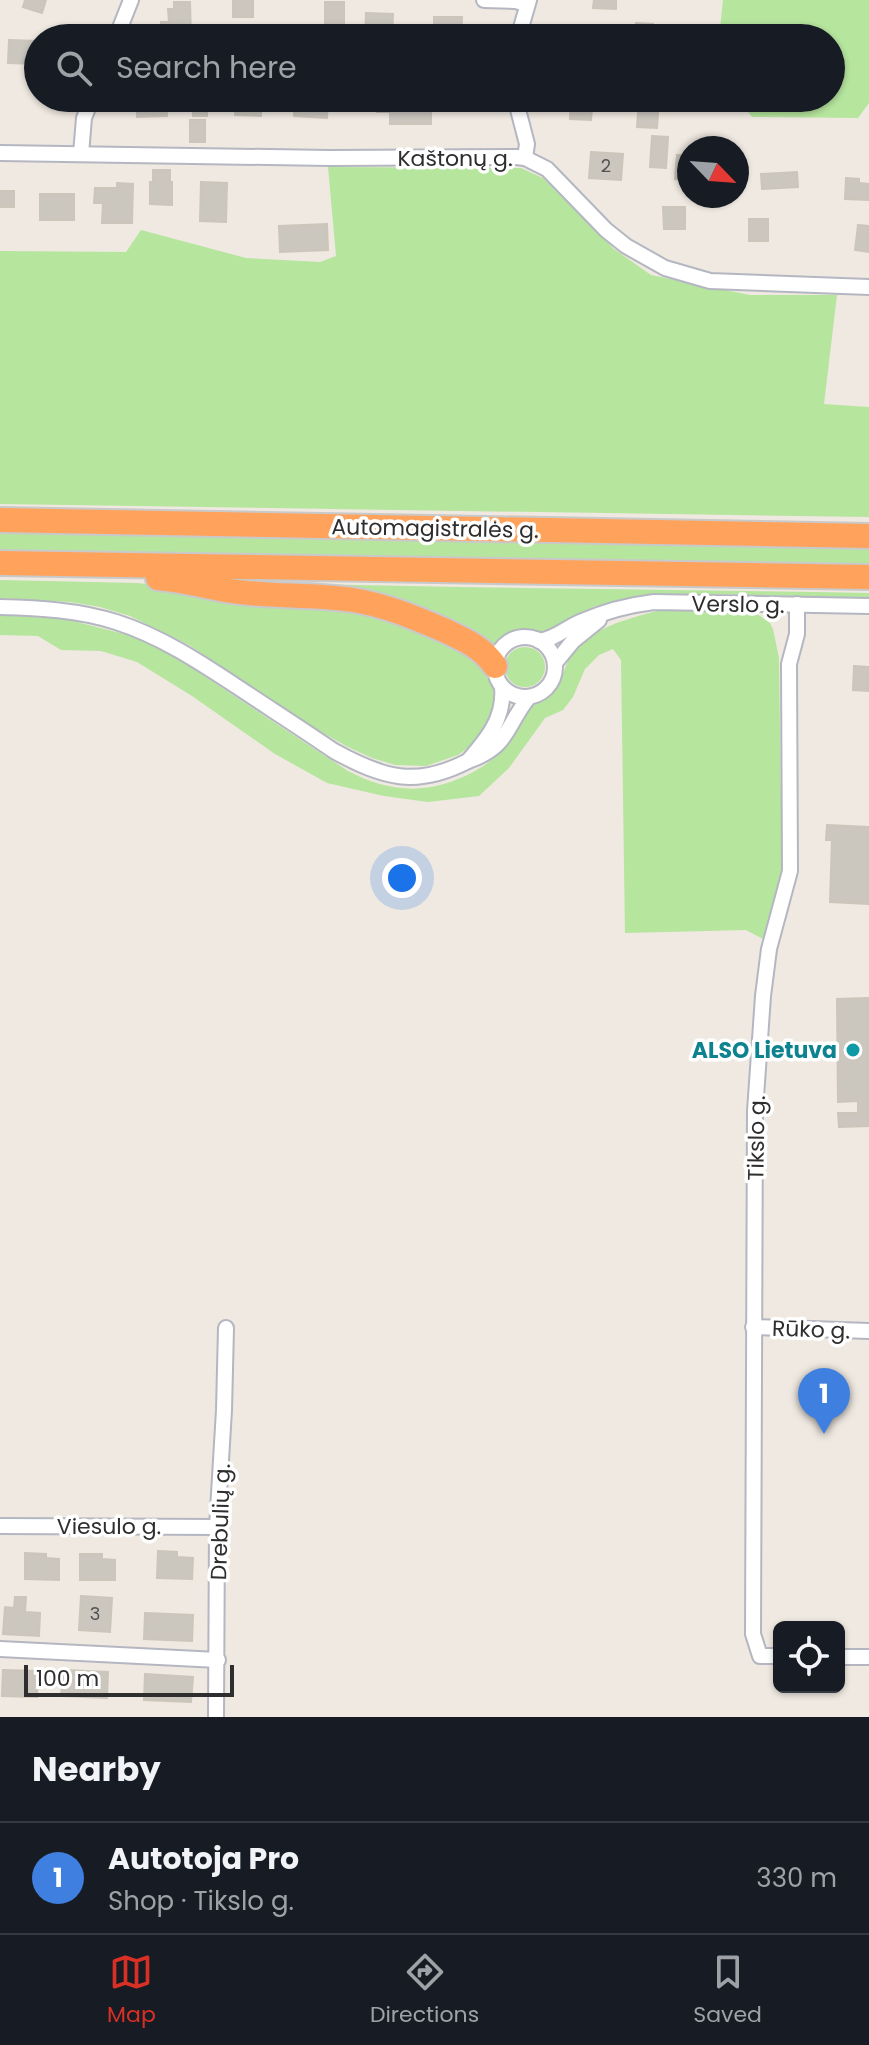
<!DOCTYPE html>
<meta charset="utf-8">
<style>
body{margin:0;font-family:Poppins,sans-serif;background:#242831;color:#f1f3f6}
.controls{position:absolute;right:24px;bottom:24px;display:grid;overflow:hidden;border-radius:12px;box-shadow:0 2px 6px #0004}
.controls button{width:72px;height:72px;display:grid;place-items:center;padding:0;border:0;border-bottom:2px solid #363941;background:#171b24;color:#f1f3f6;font:40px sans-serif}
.compass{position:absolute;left:677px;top:136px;width:72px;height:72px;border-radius:50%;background:#171b24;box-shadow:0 2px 6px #0004;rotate:115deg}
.scale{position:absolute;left:24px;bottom:20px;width:210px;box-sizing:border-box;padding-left:8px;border:4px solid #2e2e2e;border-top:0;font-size:22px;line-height:28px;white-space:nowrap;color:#2e2e2e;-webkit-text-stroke:6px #fff;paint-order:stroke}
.you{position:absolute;left:402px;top:878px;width:28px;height:28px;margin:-20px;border:6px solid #fff;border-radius:50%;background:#1a73e8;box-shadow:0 0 0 12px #1a73e833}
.badge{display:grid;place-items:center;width:52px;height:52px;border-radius:50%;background:#d93025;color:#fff;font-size:26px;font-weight:700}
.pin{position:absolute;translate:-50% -66px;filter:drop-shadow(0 2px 4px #0008)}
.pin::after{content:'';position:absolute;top:42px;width:28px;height:24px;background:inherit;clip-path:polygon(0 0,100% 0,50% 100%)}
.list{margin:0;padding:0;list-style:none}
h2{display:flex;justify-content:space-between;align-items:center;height:104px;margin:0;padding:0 32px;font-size:34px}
h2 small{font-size:26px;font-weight:400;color:#9ea1a6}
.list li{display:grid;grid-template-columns:52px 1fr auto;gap:24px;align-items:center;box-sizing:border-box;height:112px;padding:0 32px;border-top:2px solid #363941}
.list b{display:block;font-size:30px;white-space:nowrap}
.list p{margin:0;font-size:26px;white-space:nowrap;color:#9ea1a6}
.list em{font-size:26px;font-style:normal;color:#9ea1a6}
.icon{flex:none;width:44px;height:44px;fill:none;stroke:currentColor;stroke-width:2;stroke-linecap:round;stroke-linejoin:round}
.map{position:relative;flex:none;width:869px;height:1717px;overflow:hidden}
.search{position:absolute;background:#171b24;box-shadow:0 2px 6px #0004;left:24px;right:24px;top:24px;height:88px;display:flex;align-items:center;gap:20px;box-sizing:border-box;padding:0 28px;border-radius:44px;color:#9ea1a6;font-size:30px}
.sheet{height:216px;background:#171b24}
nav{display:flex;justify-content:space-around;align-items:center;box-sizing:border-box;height:112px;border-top:2px solid #363941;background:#171b24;font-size:22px;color:#9ea1a6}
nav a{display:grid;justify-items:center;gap:4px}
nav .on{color:#d93025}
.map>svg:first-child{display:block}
.green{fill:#b6e59e}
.building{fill:#cbc7bf;stroke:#cbc5ba;stroke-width:2}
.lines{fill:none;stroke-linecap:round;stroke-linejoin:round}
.street-casing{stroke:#b4b7c1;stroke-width:18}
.highway-casing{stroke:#c9c9c9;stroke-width:28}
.street{stroke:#fff;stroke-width:14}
.highway{stroke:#ffa35c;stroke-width:24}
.culture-dot{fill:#0f9aa8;stroke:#fff;stroke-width:3}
.labels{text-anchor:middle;stroke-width:7;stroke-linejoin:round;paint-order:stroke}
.number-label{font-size:18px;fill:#555452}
.street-label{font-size:22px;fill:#2e2e2e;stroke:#fff}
.culture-label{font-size:22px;font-weight:bold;fill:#0d838f;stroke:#fff;text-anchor:end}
</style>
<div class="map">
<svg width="869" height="1717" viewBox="0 0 869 1717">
<rect width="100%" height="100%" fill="#efe9e1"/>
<g class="green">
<polygon points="723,0 869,0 869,103 858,118 752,117 737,98 831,98 831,38 719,38"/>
<polygon points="328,167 521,168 543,178 614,249 651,275 750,295 837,295 824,404 869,407 869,517 0,504 0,251 126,252 141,230 246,258 320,262 336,256"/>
<polygon points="0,530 869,544 869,568 0,550"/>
<polygon points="0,580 137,583 366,608 472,650 492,675 497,702 485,732 472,745 458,755 426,766 395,765 372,758 346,746 304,722 189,645 130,616 100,607 70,602 0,598"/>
<path d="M229,582c213,6 427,7 640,11v5l-161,-4 -67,3 -46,9 -41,24c-26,8 -40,-9 -61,18l-48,-25z"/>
<path d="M660,610l97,4 13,9 3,6 6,29 3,219 -19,62 -17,-9 -121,3 -4,-273 -8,-11 -14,6 -14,14 -12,28 -10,13 -18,8 -36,50 -30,28 -51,6 -44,-6 -57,-13 -52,-29 -83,-58 -55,-34 -36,-11 -40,-1 -23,-14 -38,-1v-20l65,4 67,17 45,22 171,113c44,23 83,24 127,0 12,-7 25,-16 34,-27 8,-11 12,-27 22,-36 7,-8 17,-10 24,-19 10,-13 10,-30 22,-42 22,-22 55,-29 83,-37z"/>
<circle cx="525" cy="667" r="20"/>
</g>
<g class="building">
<polygon points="25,0 46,0 42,13 23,7"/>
<rect x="233" y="0" width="20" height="17"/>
<polygon points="594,0 616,0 616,9 593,8"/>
<polygon points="174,2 190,2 191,38 162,38 161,22 169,22 168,9 174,9"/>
<rect x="325" y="2" width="19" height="22"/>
<polygon points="366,13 393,14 392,38 365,38"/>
<polygon points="434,17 462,17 461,38 434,38"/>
<polygon points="636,23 653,24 652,38 635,38"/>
<polygon points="9,40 38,41 38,64 8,63"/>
<polygon points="137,98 166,98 167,116 137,117"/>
<rect x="193" y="98" width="14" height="18"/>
<polygon points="236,98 262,98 261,116 235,115"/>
<polygon points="295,98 328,98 327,118 294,116"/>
<polygon points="377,98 431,98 431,124 390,124 390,112 377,112"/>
<polygon points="571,98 593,98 591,120 570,119"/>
<polygon points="639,98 659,98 657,128 637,127"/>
<rect x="190" y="120" width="15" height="22"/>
<polygon points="652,136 668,137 666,168 650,167"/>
<polygon points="591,152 623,154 621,180 589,178"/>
<polygon points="677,155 689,156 689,180 675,179"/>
<polygon points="153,170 170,170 170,182 172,182 172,205 150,204 150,182 153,182"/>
<polygon points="797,172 798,187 762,189 761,174"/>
<polygon points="846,178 859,179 859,183 869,184 869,200 845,199"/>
<polygon points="201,182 227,183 226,222 200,221"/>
<polygon points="117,183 133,184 132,223 102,223 103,203 94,203 95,188 117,188"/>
<rect x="0" y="191" width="14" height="16"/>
<rect x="40" y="194" width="34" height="26"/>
<polygon points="663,207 685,207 685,229 664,229"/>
<rect x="749" y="219" width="19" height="22"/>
<polygon points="327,224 328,250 280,252 279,226"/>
<polygon points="858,225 869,226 869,252 855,250"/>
<polygon points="854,666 869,667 869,691 853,690"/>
<polygon points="827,825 869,827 869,904 830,902 832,840 826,840"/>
<polygon points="869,998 869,1126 839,1127 838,1113 858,1113 858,1101 838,1102 837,999"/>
<polygon points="158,1551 177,1552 177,1557 193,1558 192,1579 157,1578"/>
<polygon points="25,1553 46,1554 46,1558 59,1559 59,1580 25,1579"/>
<polygon points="80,1554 102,1554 102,1559 115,1560 115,1580 80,1580"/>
<polygon points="81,1596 112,1598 110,1632 79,1630"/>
<polygon points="15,1597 26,1597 25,1612 40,1613 39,1636 3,1634 5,1607 14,1608"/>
<polygon points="145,1613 193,1615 192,1641 144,1639"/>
<polygon points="3,1670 38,1671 37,1697 2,1696"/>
<polygon points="63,1670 86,1671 84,1697 61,1696"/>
<polygon points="86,1671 108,1672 107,1698 84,1697"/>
<polygon points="145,1674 193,1677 191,1702 144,1700"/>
</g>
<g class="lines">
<defs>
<g id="street">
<polyline points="484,0 515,1 527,4"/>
<polyline points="116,38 131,0"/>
<polyline points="518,38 529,0"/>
<polyline points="515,98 527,144 525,158"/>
<polyline points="0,153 330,158 516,157 525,158 547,169 606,230 626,246 665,268 710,281 869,287"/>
<polyline points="81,154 84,118 92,98"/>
<path d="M0,607c39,1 78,3 116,15 44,14 82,39 120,64 33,22 66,43 98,65 49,27 82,37 134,10"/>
<circle cx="525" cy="667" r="30"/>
<path d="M539,641c16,-2 27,-13 41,-19 23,-10 49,-17 74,-20l215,4"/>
<polyline points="555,663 573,641 599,620"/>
<path d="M502,687c3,31 -15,52 -34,74 41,-14 37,-34 61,-64"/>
<polyline points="753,1327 869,1331"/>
<polyline points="0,1526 217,1527"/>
<polyline points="0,1649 218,1660"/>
<polyline points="779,1656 760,1656 753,1634 755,1111 763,996 769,949 790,871 789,664 797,634 797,604"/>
<polyline points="839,1657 869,1657"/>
<polyline points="216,1717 217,1527 224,1410 226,1328"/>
</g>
<g id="highway">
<polyline points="0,520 869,536"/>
<polyline points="0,563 869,577"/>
<path d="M158,578c25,2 49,9 73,13 40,6 81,3 122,9 32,5 63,18 93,31 20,10 36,16 49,35"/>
</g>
</defs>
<use href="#street" class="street-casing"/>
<use href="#highway" class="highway-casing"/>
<use href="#street" class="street"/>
<use href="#highway" class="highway"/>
</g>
<circle class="culture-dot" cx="853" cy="1050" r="8"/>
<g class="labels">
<g class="number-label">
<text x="606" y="172">2</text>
<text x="95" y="1620">3</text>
</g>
<g class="street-label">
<text x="455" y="166">Kaštonų g.</text>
<text transform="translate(435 528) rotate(1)" y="8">Automagistralės g.</text>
<text transform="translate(738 604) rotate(1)" y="8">Verslo g.</text>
<text transform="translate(756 1138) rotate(-89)" y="8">Tikslo g.</text>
<text transform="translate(811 1329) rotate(2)" y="8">Rūko g.</text>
<text transform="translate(220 1522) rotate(-88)" y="8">Drebulių g.</text>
<text x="109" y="1534">Viesulo g.</text>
</g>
<g class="culture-label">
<text x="837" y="1058">ALSO Lietuva</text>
</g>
</g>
</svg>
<div class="controls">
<button><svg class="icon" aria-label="locate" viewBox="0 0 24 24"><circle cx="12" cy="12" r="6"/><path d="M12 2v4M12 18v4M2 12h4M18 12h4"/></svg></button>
</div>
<svg class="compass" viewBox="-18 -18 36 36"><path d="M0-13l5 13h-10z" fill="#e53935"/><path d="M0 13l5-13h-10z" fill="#9ea1a6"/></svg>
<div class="scale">100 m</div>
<div class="you"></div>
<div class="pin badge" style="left:824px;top:1434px;background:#3f7fe0">1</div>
<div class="search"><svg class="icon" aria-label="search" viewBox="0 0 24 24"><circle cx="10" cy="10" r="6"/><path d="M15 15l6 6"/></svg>Search here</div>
</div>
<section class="sheet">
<h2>Nearby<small></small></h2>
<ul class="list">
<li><span class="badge" style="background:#3f7fe0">1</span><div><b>Autotoja Pro</b><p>Shop · Tikslo g.</p></div><em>330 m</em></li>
</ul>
</section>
<nav>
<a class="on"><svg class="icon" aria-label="map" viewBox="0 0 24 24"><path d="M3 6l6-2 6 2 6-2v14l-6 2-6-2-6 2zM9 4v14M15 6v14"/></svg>Map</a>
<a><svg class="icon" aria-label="directions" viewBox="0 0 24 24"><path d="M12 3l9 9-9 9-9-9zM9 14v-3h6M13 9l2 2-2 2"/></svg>Directions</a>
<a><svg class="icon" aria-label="saved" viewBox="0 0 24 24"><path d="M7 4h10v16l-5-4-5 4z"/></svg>Saved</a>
</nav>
